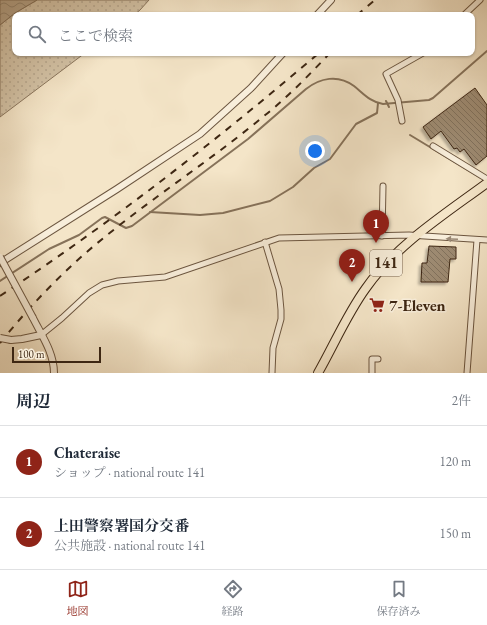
<!DOCTYPE html>
<html lang="ja">
<meta charset="utf-8">
<style>
body{margin:0;font-family:"EB Garamond","Noto Serif JP",serif;background:#f2f2f3;color:#1f2937}
.scale{position:absolute;left:12px;bottom:10px;width:89px;box-sizing:border-box;padding-left:4px;border:2px solid #3e2713;border-top:0;font-size:11px;line-height:14px;white-space:nowrap;color:#3e2713;-webkit-text-stroke:3px #f8eedb;paint-order:stroke}
.you{position:absolute;left:315px;top:151px;width:14px;height:14px;margin:-10px;border:3px solid #fff;border-radius:50%;background:#1a73e8;box-shadow:0 0 0 6px #1a73e833}
.badge{display:grid;place-items:center;width:26px;height:26px;border-radius:50%;background:#8f2418;color:#fff;font-size:13px;font-weight:700}
.pin{position:absolute;translate:-50% -33px;filter:drop-shadow(0 1px 2px #0008)}
.pin::after{content:'';position:absolute;top:21px;width:14px;height:12px;background:inherit;clip-path:polygon(0 0,100% 0,50% 100%)}
.list{margin:0;padding:0;list-style:none}
h2{display:flex;justify-content:space-between;align-items:center;height:52px;margin:0;padding:0 16px;font-size:17px}
h2 small{font-size:13px;font-weight:400;color:#747a83}
.list li{display:grid;grid-template-columns:26px 1fr auto;gap:12px;align-items:center;box-sizing:border-box;height:72px;padding:0 16px;border-top:1px solid #e0e1e3}
.list b{display:block;font-size:15px;white-space:nowrap}
.list p{margin:0;font-size:13px;white-space:nowrap;color:#747a83}
.list em{font-size:13px;font-style:normal;color:#747a83}
.icon{flex:none;width:22px;height:22px;fill:none;stroke:currentColor;stroke-width:2;stroke-linecap:round;stroke-linejoin:round}
.map{position:relative;flex:none;width:487px;height:373px;overflow:hidden}
.search{position:absolute;background:#fff;box-shadow:0 1px 3px #0004;left:12px;right:12px;top:12px;height:44px;display:flex;align-items:center;gap:10px;box-sizing:border-box;padding:0 14px;border-radius:8px;color:#747a83;font-size:15px}
.sheet{height:196px;background:#fff}
nav{display:flex;justify-content:space-around;align-items:center;box-sizing:border-box;height:56px;border-top:1px solid #e0e1e3;background:#fff;font-size:11px;color:#747a83}
nav a{display:grid;justify-items:center;gap:2px}
nav .on{color:#8f2418}
.map>svg:first-child{display:block}
.green{fill:url(#green-dots);stroke:#8a765e}
.water{fill:url(#water-waves);stroke:#86725a}
.lines{fill:none;stroke-linecap:round;stroke-linejoin:round}
.stream{stroke:#86725a;stroke-width:2}
.building{fill:url(#building-back-hatch);stroke:#3e2713;filter:url(#shadow)}
.minor-casing{stroke:#6c5640;stroke-width:7}
.tertiary-casing{stroke:#6c5640;stroke-width:8}
.trunk-casing{stroke:#3e2713;stroke-width:10}
.minor{stroke:#f8eedb;stroke-width:5}
.tertiary{stroke:#f8eedb;stroke-width:6}
.trunk{stroke:#f4e5c8;stroke-width:8}
.rail{stroke:#3e2713;stroke-width:2;stroke-dasharray:7 7;stroke-linecap:butt}
.tertiary-bridge-casing{stroke:#6c5640;stroke-width:8;stroke-linecap:butt}
.tertiary-bridge{stroke:#f8eedb;stroke-width:6}
.oneway{fill:#9b8a77}
.labels{text-anchor:middle;stroke-width:3;stroke-linejoin:round;paint-order:stroke}
.shield{fill:#f8eedb;stroke:#76634f;stroke-width:1}
.shield-label{font-size:15px;font-weight:bold;fill:#3e2713}
.poi-label{font-size:16px;font-weight:bold;fill:#3e2713;stroke:#f8eedb;text-anchor:start}
</style>
<div class="map">
<svg width="487" height="373" viewBox="0 0 487 373">
<defs>
<pattern id="green-dots" width="8" height="8" patternUnits="userSpaceOnUse"><rect width="8" height="8" fill="#d5c5a9"/><path d="M2 2h.1M6 6h.1" fill="none" stroke="#b8a991" stroke-width="1.8" stroke-linecap="round"/></pattern>
<pattern id="water-waves" width="16" height="10" patternUnits="userSpaceOnUse"><rect width="16" height="10" fill="#b6a48a"/><path d="M0 5q4-4 8 0t8 0" fill="none" stroke="#958670"/></pattern>
<pattern id="building-back-hatch" width="6" height="6" patternUnits="userSpaceOnUse"><rect width="6" height="6" fill="#9d8a71"/><path d="M-1 5l2 2M0 0l6 6M5-1l2 2" fill="none" stroke="#81715c"/></pattern>
<filter id="shadow"><feDropShadow dx="-2.5" dy="2.5" stdDeviation="1" flood-color="#0004"/></filter>
</defs>
<rect width="100%" height="100%" fill="#f4e5c8"/>
<filter id="stains"><feTurbulence type="fractalNoise" baseFrequency=".005" numOctaves="4"/><feColorMatrix values="0 0 0 0 .2 0 0 0 0 .09 0 0 0 0 .02 0 0 0 .5 -.17"/></filter>
<radialGradient id="worn" r=".72"><stop offset=".6" stop-color="#630" stop-opacity="0"/><stop offset="1" stop-color="#630" stop-opacity=".3"/></radialGradient>
<polygon class="green" points="37,0 149,0 140,10 134,15 15,15 15,53 85,53 0,117 0,25 15,13"/>
<polygon class="water" points="0,0 37,0 15,13 0,25"/>
<g class="lines">
<g class="stream">
<polyline points="386,101 389,107"/>
<polyline points="410,135 481,178"/>
<polyline points="150,212 200,215 223,213 270,201 293,187 314,168 330,159 356,124 377,113 378,103"/>
<path d="M0,281l49,-32 30,-14 23,-17 3,-1 21,11 6,-2 116,-87 58,-50c14,-11 32,-15 48,-3 9,7 16,16 29,18l46,-4 4,-2 54,-47"/>
</g>
</g>
<g class="building">
<polygon points="475,88 487,105 487,156 476,165 464,149 460,152 457,148 454,149 441,131 431,139 423,127"/>
<polygon points="429,246 456,247 456,259 450,259 448,282 421,282 422,263 427,263"/>
</g>
<g class="lines">
<defs>
<g id="minor">
<polyline points="464,15 480,0"/>
<polyline points="402,121 398,100 386,74 423,53"/>
<polyline points="433,146 487,179"/>
<polyline points="382,236 383,186"/>
<polyline points="265,242 279,289 281,310 281,319 273,348 272,373"/>
<polyline points="41,335 62,318 89,293 102,285 118,281 165,277 279,238 409,235 487,240"/>
<polyline points="372,373 372,359 378,359"/>
<polyline points="467,373 477,240"/>
</g>
<g id="tertiary">
<polyline points="317,15 331,0"/>
<polyline points="0,263 117,189 200,134 251,88 283,53"/>
<path d="M33,318c9,18 21,35 21,55"/>
<polyline points="11,340 22,339 41,335"/>
</g>
<path id="trunk" d="M318,373c16,-28 29,-59 48,-85 30,-43 79,-74 121,-105"/>
</defs>
<use href="#minor" class="minor-casing"/>
<use href="#tertiary" class="tertiary-casing"/>
<use href="#trunk" class="trunk-casing"/>
<use href="#minor" class="minor"/>
<use href="#tertiary" class="tertiary"/>
<use href="#trunk" class="trunk"/>
<g class="rail">
<polyline points="357,15 375,0"/>
<path d="M0,296c112,-74 217,-156 319,-243"/>
<path d="M0,343c25,-31 52,-60 81,-86 58,-51 124,-92 183,-141 24,-19 45,-41 66,-63"/>
</g>
<defs>
<g id="tertiary-bridge">
<polyline points="0,257 33,318"/>
<polyline points="0,338 11,340"/>
</g>
</defs>
<use href="#tertiary-bridge" class="tertiary-bridge-casing"/>
<use href="#tertiary-bridge" class="tertiary-bridge"/>
</g>
<defs><path id="oneway-solid" d="M-6-.8H1V-3.2L6.5 0L1 3.2V.8H-6Z"/></defs>
<use class="oneway" href="#oneway-solid" transform="translate(452 239) rotate(-177)"/>
<defs>
<symbol id="supermarket-bare" viewBox="-9 -9 18 18"><path d="M-6-5.5h2.5l.6 2H6L4.5 2H-2.5L-4.4-4H-6ZM-1.5 3.2a1.3 1.3 0 1 0 .1 0ZM3 3.2a1.3 1.3 0 1 0 .1 0Z" fill="#8f2418" stroke="#f8eedb" stroke-width="2.5" paint-order="stroke"/></symbol>
</defs>
<g fill-rule="evenodd">
<use href="#supermarket-bare" x="366" y="294" width="22" height="22"/>
</g>
<g class="labels">
<rect class="shield" x="370" y="250" width="32" height="26" rx="3"/>
<g class="shield-label">
<text x="386" y="268">141</text>
</g>
<g class="poi-label">
<text x="389" y="311">7-Eleven</text>
</g>
</g>
<rect width="100%" height="100%" filter="url(#stains)"/>
<rect width="100%" height="100%" fill="url(#worn)"/>
</svg>
<div class="scale">100 m</div>
<div class="you"></div>
<div class="pin badge" style="left:376px;top:243px">1</div>
<div class="pin badge" style="left:352px;top:282px">2</div>
<div class="search"><svg class="icon" aria-label="search" viewBox="0 0 24 24"><circle cx="10" cy="10" r="6"/><path d="M15 15l6 6"/></svg>ここで検索</div>
</div>
<section class="sheet">
<h2>周辺<small>2件</small></h2>
<ul class="list">
<li><span class="badge">1</span><div><b>Chateraise</b><p>ショップ · national route 141</p></div><em>120 m</em></li>
<li><span class="badge">2</span><div><b>上田警察署国分交番</b><p>公共施設 · national route 141</p></div><em>150 m</em></li>
</ul>
</section>
<nav>
<a class="on"><svg class="icon" aria-label="map" viewBox="0 0 24 24"><path d="M3 6l6-2 6 2 6-2v14l-6 2-6-2-6 2zM9 4v14M15 6v14"/></svg>地図</a>
<a><svg class="icon" aria-label="directions" viewBox="0 0 24 24"><path d="M12 3l9 9-9 9-9-9zM9 14v-3h6M13 9l2 2-2 2"/></svg>経路</a>
<a><svg class="icon" aria-label="saved" viewBox="0 0 24 24"><path d="M7 4h10v16l-5-4-5 4z"/></svg>保存済み</a>
</nav>
